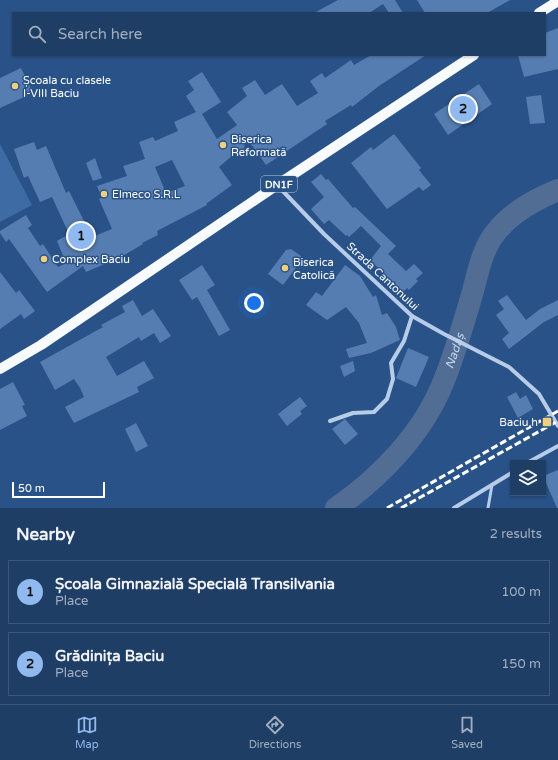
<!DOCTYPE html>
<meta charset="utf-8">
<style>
body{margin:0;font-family:"Varela Round",sans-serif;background:#27456c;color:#f1f3f6}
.controls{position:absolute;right:12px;bottom:12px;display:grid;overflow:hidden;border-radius:0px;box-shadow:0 1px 3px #0004}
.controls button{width:36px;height:36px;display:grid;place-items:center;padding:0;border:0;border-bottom:1px solid #3c577a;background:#1f3e66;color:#f1f3f6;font:20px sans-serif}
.scale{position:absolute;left:12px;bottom:10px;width:93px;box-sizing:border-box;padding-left:4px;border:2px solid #fff;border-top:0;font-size:11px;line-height:14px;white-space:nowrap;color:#fff;-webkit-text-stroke:3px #295288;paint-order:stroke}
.you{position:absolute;left:254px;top:303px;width:14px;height:14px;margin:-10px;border:3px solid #fff;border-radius:50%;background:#1a73e8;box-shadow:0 0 0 6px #1a73e833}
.badge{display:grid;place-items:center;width:26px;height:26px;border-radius:50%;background:#90b9f0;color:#111;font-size:13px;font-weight:700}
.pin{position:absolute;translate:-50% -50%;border:2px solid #fff;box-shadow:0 1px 4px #0006}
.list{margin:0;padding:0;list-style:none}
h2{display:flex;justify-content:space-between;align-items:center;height:52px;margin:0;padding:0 16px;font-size:17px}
h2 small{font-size:13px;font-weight:400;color:#a1aebf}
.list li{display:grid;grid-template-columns:26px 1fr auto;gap:12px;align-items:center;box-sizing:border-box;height:64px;margin:0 8px 8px;padding:0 8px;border:1px solid #3c577a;border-radius:0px}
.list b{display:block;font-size:15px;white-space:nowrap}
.list p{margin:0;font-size:13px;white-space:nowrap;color:#a1aebf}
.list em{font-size:13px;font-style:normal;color:#a1aebf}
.icon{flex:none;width:22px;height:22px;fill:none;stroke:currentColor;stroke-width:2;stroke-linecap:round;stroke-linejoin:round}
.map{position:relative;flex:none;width:558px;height:508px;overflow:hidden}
.search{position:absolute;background:#1f3e66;box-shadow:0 1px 3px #0004;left:12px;right:12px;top:12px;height:44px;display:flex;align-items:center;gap:10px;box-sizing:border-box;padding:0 14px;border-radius:0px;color:#a1aebf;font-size:15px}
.sheet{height:196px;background:#1f3e66}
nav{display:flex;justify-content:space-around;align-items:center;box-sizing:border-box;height:56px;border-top:1px solid #3c577a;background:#1f3e66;font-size:11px;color:#a1aebf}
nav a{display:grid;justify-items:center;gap:2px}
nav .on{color:#90b9f0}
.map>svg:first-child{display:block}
.green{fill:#3e6ba4}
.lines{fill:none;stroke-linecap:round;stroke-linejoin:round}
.river{stroke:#516d94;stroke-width:22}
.building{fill:#567db1;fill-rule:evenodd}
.service{stroke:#b6cce8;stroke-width:3}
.minor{stroke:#b6cce8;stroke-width:4}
.primary{stroke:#f8fbfe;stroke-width:10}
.rail{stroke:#fff;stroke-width:3;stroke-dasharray:7 3;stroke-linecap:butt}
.poi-dot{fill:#efd07d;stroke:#295288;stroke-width:1.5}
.labels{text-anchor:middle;stroke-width:3;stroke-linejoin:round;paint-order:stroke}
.shield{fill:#295288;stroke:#bfcbdb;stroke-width:1}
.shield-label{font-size:10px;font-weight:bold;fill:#fff}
.poi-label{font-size:11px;fill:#fff;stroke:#295288;text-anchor:start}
.street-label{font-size:11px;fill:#fff;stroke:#295288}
.water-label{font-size:12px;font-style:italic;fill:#c2d6f0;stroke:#295288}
</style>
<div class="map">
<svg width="558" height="508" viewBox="0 0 558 508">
<rect width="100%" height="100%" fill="#295288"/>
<polygon class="green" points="0,144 32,205 0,222"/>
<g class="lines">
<path class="river" id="s1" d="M336,508c44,-30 87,-75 107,-125 12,-29 21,-61 30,-92 5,-19 10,-44 23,-59 16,-20 38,-32 62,-42"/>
</g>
<g class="building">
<polygon points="338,0 395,0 403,13 389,13 383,4 369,13 314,13"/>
<polygon points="417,0 510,0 487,13 425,13"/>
<polygon points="558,28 558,69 524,77 518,55 545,55 545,33"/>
<path d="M371,55h55l-47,31 -27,21 -1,-2 -26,16 2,3 -61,41 -20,-28 -3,17h-9l-15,13 13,18 -26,19 1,1 -50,26 1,4 -16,8 1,1 -22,13 -35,15 -3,-6 -36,26 -38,-53 -3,3 -6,-9v-2l26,-16 6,10 -4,3 12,18 3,-2 15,23 8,-4 -9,-22 12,-7 -17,-37 -12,5 -12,-26 -4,2 -10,-29 20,-7 3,8 9,-4 20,47 3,-2 23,46 20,-8 -13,-30 3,-1 -5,-12 30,-10 -4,-10 22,-7 -6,-17 14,-5 2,4 23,-10 -4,-9 22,-10 -10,-16 8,-6 -6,-9 14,-9 19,30 -19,12 15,25 20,-14 -10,-13 20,-16 -5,-8 13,-8 10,15 17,-11 15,22 21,-13 -8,-12 12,-8 3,5 26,-18 3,5zM172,160l13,26 -19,7 -11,-26z"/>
<polygon points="21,68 33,93 0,108 0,78"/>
<polygon points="479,84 492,104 448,135 434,114"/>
<polygon points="541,95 545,123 530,124 526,97"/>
<polygon points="394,134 421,168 419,170 431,185 423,191 419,187 387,209 351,163 371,147 373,150"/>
<polygon points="95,158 102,178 93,181 86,163"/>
<polygon points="321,174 326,180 328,179 353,208 355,207 396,246 388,254 406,271 414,264 423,273 416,279 418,281 409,290 407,288 403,292 370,260 381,246 361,226 349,237 347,235 346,236 329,220 324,224 311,209 324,197 311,182"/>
<polygon points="291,249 301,256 301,261 283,285 268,274 286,250"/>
<polygon points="202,265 215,285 207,290 230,330 219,336 197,297 192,300 179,280"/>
<polygon points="345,265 360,276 373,297 376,295 382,315 387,313 396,327 400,340 371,353 349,358 346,349 367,343 359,323 346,307 327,320 306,305 316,292 322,296"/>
<polygon points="0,272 16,293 19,290 35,311 24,319 21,314 0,329"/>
<polygon points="507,295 526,320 540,309 558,300 558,315 544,322 509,349 502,339 509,333 496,315 504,309 498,301"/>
<polygon points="133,300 142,316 153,309 171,336 160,343 154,333 141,341 139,337 106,357 117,376 144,361 154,378 137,387 139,392 74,423 65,407 84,397 80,388 74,379 55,390 40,362 103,327 101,325 125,312 122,306"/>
<polygon points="408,348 429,357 416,387 396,378"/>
<polygon points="353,361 355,371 344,377 340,366"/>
<polygon points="13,382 25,405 22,406 27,416 0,430 0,389"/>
<polygon points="516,392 520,399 526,395 533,409 518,418 507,397"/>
<polygon points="300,397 307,406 300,411 302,414 287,426 278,414"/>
<polygon points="345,419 358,434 345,445 332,429"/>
<polygon points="136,423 148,446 136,452 125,429"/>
<polygon points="558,470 558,508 557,508 543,476"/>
</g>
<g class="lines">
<polyline class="service" points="488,508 492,485"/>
<g class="minor">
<polyline points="277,185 324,234 412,316 444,334 509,367 539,394 558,426"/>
<polyline points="330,421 353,413 374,412 387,399 393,379 391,363 404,341 412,316"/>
<polyline points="527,463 558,446"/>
<polyline points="454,508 513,472"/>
</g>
<g class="primary">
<polyline points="539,13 558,1"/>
<polyline points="0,369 41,345 277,185 474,55"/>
</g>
<g class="rail">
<polyline points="387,508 558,411"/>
<polyline points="401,508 558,421"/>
</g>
</g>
<g class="poi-dot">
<circle cx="15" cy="86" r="4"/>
<circle cx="223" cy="145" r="4"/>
<circle cx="104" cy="194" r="4"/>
<circle cx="44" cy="259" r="4"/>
<circle cx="285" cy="268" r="4"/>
<rect x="542" y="417" width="10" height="10" rx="2"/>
</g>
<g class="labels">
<rect class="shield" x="261" y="176" width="36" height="16" rx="3"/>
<g class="shield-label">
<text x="279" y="188">DN1F</text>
</g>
<g class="poi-label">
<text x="23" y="84">Școala cu clasele<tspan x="23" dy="13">I-VIII Baciu</tspan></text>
<text x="231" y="143">Biserica<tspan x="231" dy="13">Reformată</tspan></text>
<text x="112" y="198">Elmeco S.R.L</text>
<text x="52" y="263">Complex Baciu</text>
<text x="293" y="266">Biserica<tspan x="293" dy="13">Catolică</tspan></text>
<text x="538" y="426" text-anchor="end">Baciu h</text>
</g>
<g class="street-label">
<text transform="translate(383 276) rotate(43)" y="4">Strada Cantonului</text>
</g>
<g class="water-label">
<text dy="4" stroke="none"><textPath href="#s1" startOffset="201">Nadăș</textPath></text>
</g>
</g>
</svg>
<div class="controls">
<button><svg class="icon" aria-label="layers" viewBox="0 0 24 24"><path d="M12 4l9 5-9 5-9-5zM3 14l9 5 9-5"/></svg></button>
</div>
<div class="scale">50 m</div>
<div class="you"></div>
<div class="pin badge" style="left:81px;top:236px">1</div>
<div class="pin badge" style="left:463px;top:109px">2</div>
<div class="search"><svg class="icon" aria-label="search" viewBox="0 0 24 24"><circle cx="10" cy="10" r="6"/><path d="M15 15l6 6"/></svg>Search here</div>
</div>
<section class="sheet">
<h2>Nearby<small>2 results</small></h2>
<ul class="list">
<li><span class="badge">1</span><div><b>Școala Gimnazială Specială Transilvania</b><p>Place</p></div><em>100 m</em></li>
<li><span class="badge">2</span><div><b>Grădinița Baciu</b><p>Place</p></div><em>150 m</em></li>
</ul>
</section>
<nav>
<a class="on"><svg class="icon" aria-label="map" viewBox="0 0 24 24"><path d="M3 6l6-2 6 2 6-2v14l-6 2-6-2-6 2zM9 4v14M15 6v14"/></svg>Map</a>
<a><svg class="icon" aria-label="directions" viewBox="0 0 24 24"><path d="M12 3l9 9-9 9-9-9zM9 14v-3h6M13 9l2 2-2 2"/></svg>Directions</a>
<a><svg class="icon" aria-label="saved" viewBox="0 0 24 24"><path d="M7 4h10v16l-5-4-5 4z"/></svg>Saved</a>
</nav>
